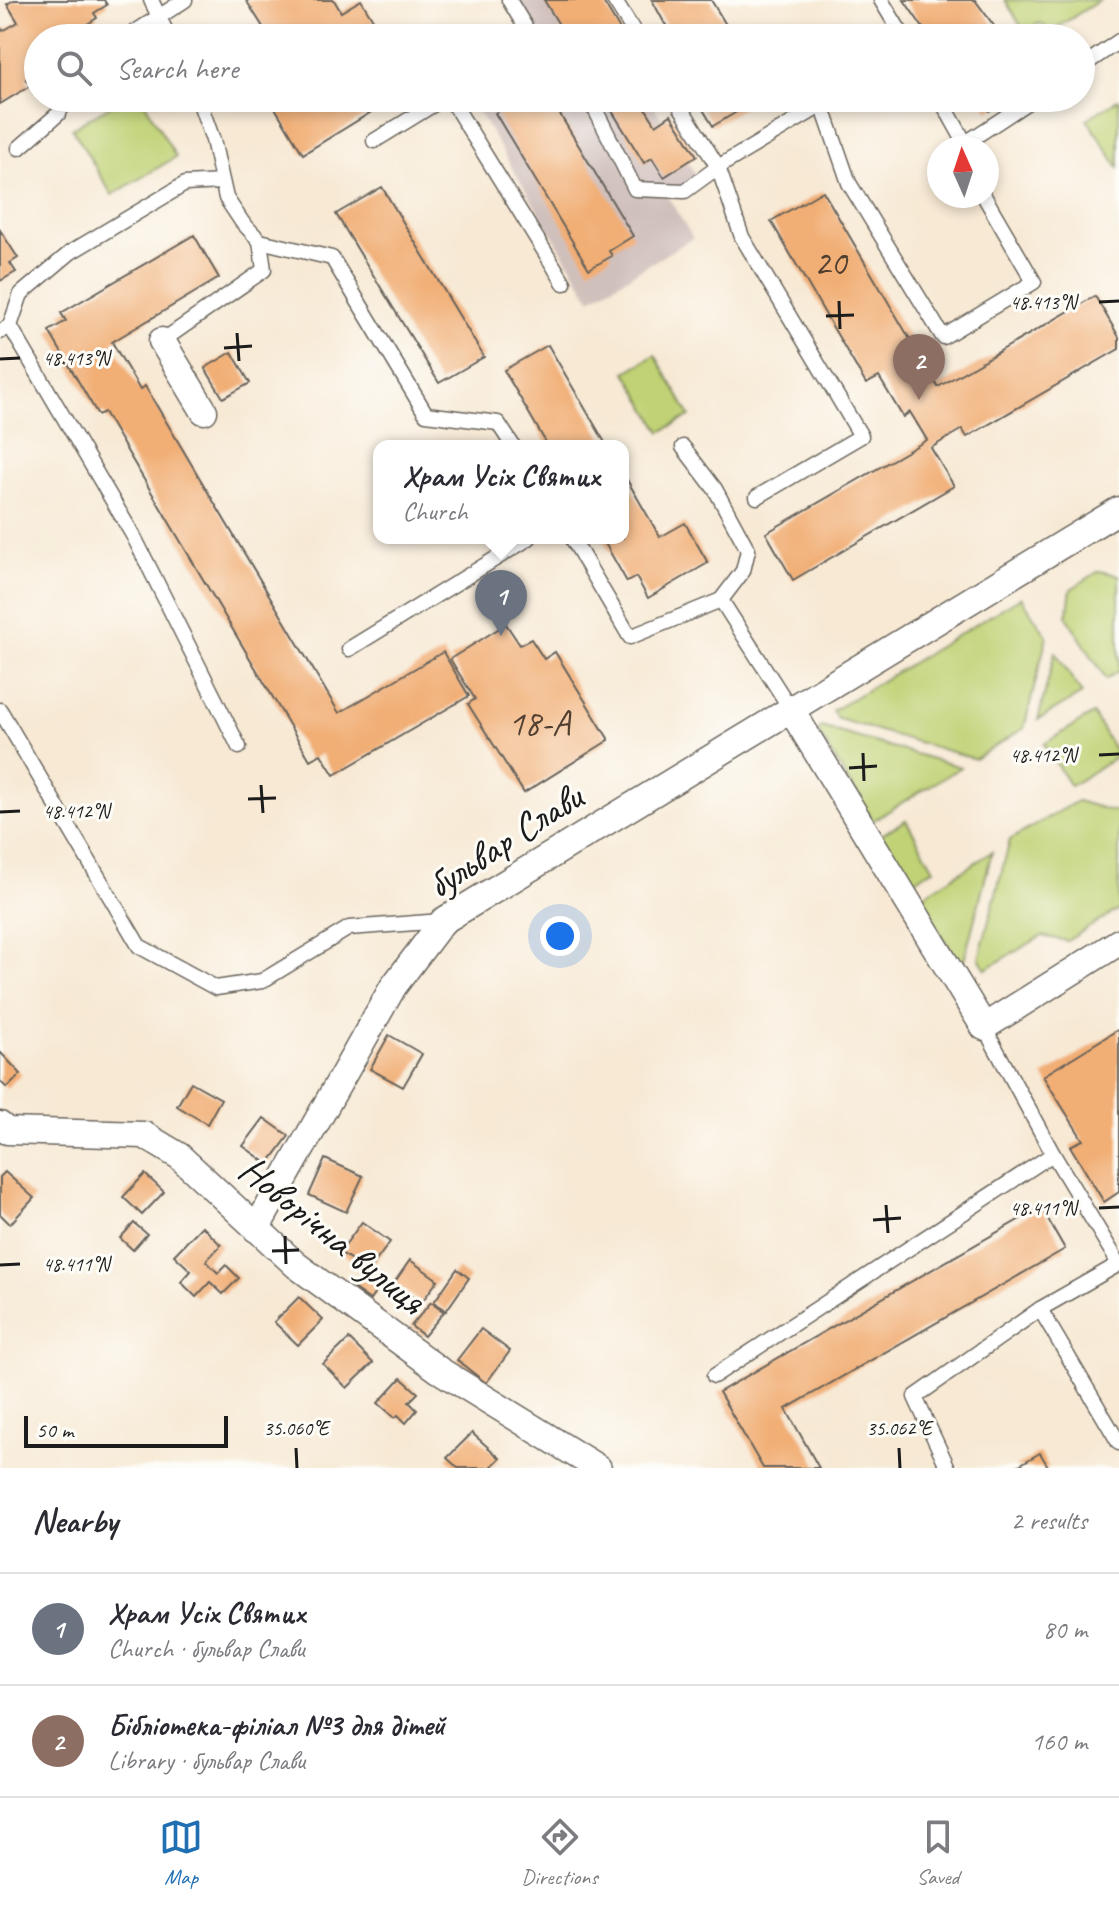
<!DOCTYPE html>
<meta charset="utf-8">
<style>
body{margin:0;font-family:Caveat,sans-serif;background:#f2f2f3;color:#2b2b33}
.compass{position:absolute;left:927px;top:136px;width:72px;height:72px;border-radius:50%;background:#fff;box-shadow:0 4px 12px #0003;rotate:357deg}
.scale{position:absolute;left:24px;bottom:20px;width:204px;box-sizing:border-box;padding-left:8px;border:4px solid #1c1c1c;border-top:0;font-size:22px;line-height:28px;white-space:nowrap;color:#1c1c1c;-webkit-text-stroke:6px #fdfcf7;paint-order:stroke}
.you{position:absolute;left:560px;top:936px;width:28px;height:28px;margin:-20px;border:6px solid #fff;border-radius:50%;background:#1a73e8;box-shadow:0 0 0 12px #1a73e833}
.badge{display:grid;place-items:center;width:52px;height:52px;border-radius:50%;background:#1f6fb2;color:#fff;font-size:26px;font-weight:700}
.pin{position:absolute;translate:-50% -66px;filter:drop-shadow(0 2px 4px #0008)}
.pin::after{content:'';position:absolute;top:42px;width:28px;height:24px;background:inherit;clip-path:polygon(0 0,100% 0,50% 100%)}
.popup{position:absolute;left:373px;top:440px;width:256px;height:104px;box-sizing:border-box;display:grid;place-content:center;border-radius:16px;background:#fff;filter:drop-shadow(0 2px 6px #0005);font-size:26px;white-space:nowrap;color:#7c7c81}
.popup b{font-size:30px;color:#2b2b33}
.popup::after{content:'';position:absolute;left:50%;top:100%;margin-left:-16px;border:16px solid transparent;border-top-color:#fff}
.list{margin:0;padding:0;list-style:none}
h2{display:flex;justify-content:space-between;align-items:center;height:104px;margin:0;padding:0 32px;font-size:34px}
h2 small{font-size:26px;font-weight:400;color:#7c7c81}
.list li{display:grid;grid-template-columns:52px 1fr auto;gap:24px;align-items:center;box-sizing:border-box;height:112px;padding:0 32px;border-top:2px solid #e1e1e2}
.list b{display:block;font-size:30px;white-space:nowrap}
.list p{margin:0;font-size:26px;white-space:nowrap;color:#7c7c81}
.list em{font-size:26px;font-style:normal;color:#7c7c81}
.icon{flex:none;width:44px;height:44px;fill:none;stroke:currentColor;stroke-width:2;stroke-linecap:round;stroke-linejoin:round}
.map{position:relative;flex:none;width:1119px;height:1468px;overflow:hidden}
.search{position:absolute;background:#fff;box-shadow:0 4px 12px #0003;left:24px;right:24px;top:24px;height:88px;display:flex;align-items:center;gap:20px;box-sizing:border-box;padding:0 28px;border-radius:44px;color:#7c7c81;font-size:30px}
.sheet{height:328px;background:#fff}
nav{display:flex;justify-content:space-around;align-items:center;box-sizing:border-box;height:112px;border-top:2px solid #e1e1e2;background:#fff;font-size:22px;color:#7c7c81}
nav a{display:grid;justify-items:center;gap:4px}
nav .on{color:#1f6fb2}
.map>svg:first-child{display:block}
.industrial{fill:#d0c0bc}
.green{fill:#c0d275;stroke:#6e7748;stroke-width:2}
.building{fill:#f1ae74}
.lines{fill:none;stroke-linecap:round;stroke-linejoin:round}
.service-casing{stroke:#69645c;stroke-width:17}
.minor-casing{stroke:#69645c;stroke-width:29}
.service{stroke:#fff;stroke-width:14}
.minor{stroke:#fff;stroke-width:26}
.ticks{fill:none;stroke:#1c1c1c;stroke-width:3}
.labels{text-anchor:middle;stroke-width:6;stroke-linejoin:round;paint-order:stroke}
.number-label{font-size:36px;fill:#514032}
.street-label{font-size:40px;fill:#1c1c1c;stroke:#fdfcf7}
.ticks-label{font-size:20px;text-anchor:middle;fill:#1c1c1c;stroke:#fdfcf7;stroke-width:6;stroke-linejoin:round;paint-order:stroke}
</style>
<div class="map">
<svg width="1119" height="1468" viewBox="0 0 1119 1468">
<rect width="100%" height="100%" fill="#fdfcf7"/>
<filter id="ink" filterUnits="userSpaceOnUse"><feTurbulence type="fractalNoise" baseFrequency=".0125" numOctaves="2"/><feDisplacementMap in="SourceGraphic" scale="16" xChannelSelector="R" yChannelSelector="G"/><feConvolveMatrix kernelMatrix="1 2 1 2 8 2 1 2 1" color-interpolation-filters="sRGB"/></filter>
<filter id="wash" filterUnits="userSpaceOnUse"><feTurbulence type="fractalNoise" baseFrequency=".006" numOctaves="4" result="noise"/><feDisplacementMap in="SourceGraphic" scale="32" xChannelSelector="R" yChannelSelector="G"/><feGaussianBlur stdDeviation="1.8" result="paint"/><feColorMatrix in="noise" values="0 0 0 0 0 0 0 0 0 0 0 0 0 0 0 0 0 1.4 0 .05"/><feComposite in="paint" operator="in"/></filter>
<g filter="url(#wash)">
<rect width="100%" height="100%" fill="#f7e9d4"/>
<g class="industrial">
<polygon points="515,0 590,0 613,38 538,38"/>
<polygon points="470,98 649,98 698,179 668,197 693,238 591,299"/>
</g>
<g class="green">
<polygon points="1005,0 1100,0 1051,31 1040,23 1024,31"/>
<polygon points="124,98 142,98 176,157 112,195 72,128"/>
<polygon points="1119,99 1119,168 1087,119"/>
<polygon points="655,355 690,416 661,432 626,372"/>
<polygon points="1099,571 1119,575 1119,671 1106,679 1067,617 1071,589"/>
<polygon points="1021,597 1047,636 1024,728 975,759 838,719 832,711"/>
<polygon points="1055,652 1082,694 1038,720"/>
<polygon points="1093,714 1118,756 1070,786 1044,744"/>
<polygon points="821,727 961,767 872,821 818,731"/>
<polygon points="1077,801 1119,813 1119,909 1067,941 1042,936 986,969 979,958 1010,840"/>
<polygon points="906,820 934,869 909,883 881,835"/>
<polygon points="992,852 962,968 919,898"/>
</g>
<g id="blocks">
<g class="building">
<polygon points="14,0 104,0 107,5 94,13 97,18 65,38 38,38 38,47 34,49 38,55 38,72 26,79 30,86 0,104 0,26 3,31 18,22 7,4"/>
<polygon points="246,0 334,0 341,12 361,0 384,38 270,38"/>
<polygon points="544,0 602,0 625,38 567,38"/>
<polygon points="652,0 711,0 734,38 678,38 672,30 665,24"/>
<polygon points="904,0 975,0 1003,38 930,38"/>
<polygon points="269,98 394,98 303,154"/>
<polygon points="520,98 550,98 633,236 609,251 612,256 589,269 495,113"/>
<polygon points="604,98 639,98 656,125 671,115 697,156 664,177 652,158 644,163"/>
<polygon points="696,98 760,98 713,126"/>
<polygon points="981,98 1006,98 1007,100 989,111"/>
<polygon points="382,187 484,357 439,383 336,214"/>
<polygon points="823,191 938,387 1095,296 1119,337 1119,349 967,437 962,429 931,448 954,486 793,580 766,533 927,440 910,412 903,417 879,377 866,384 771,221"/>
<polygon points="0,230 18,258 10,263 16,272 0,281"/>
<polygon points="194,235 219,278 112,342 140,390 145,386 339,713 443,652 469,696 334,775 321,754 310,760 104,412 98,415 49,331 66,321 61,313"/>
<polygon points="548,345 607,446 548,446 504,370"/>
<polygon points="232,352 250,383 223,398 205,368"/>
<polygon points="623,473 660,537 685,523 708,563 648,598 636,577 627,582 602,538 623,538"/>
<polygon points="506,624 520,645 531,639 544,659 555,652 609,740 524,793 468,704 475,699 450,659"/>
<polygon points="1119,1029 1119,1192 1104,1202 1070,1146 1083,1140 1043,1076"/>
<polygon points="389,1035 422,1054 403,1087 370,1069"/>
<polygon points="0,1052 21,1074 7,1088 0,1081"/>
<polygon points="191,1082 221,1099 207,1124 177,1106"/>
<polygon points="264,1118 289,1136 268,1164 243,1146"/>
<polygon points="325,1159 363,1176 346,1212 309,1195"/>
<polygon points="5,1172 34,1198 10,1224 0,1214 0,1177"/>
<polygon points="145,1174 164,1192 142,1215 123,1197"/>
<polygon points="1041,1207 1065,1249 786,1409 819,1468 763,1468 719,1392"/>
<polygon points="362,1222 390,1242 370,1269 384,1280 370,1300 353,1288 366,1270 340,1252"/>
<polygon points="134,1223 147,1234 133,1250 120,1238"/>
<polygon points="202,1226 221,1245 206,1261 218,1273 226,1265 239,1278 223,1294 210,1282 196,1297 181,1282 191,1271 174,1255"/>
<polygon points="410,1260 438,1280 421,1303 394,1283"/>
<polygon points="457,1269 469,1278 446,1311 434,1302"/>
<polygon points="299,1297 323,1320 298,1345 274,1322"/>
<polygon points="431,1302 444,1312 424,1336 411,1326"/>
<polygon points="481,1329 510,1351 486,1383 457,1360"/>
<polygon points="349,1339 373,1363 347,1388 323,1364"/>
<polygon points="401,1378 418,1393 409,1402 417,1410 406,1423 398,1415 395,1418 378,1403"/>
<polygon points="472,1433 500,1458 490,1468 458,1468 447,1458"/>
<polygon points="1040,1453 1049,1468 1014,1468"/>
</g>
</g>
</g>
<g filter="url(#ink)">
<use href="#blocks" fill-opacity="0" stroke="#69645c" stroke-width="2"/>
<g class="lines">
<defs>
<g id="service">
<polyline points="151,0 169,38"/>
<polyline points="509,0 532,38"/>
<polyline points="614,0 638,38"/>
<polyline points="881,0 904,38"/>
<polyline points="126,38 185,0"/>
<polyline points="1081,67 1119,41"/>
<polyline points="198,98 213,140 226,198 242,222 260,241 332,258 426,414 498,423 513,446"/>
<polyline points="450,98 564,283"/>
<polyline points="584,98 596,111 635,189 685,191 718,167 834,98"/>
<polyline points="675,98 718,167 742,237 861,436 757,497"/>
<polyline points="940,98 968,148"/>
<polyline points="822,105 849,183 943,337 1034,282 984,196"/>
<polyline points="374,141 444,98"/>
<polyline points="967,142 1034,98"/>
<polyline points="19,148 58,114 68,98"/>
<polyline points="10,326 21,294 71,252 185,184 222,182"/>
<polyline points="0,332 10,326 134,537 239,747"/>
<polyline points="162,341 264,270 260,241"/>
<polyline points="683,447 715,489 748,550 743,571 721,600"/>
<polyline points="572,538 630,637 721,600 790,708"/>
<polyline points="349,649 529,538"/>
<polyline points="0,710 139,946 216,988 262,981 349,928 442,921"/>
<polyline points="1040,1309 1119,1443"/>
<polyline points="714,1376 1053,1154 984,1027"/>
<polyline points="948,1468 915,1397 1040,1309 1119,1264 1053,1154"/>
</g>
<g id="minor">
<polyline points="162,341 204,411"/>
<polyline points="790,708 984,1027 1119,942"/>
<polyline points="0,1125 7,1131 144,1135 179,1156 296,1265 439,1370 598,1468"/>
<polyline points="256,1229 393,987 443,921 1119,510"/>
</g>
</defs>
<use href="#service" class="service-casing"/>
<use href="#minor" class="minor-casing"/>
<use href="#service" class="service"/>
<use href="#minor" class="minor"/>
</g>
</g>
<path class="ticks" d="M839,301l1,28M1099,302l20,-1M826,316l28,-1M237,333l2,28M224,348l28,-2M0,359l20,-1M863,753l1,28M1099,755l20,-1M849,768l28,-2M261,785l2,28M248,799l28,-1M0,812l20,-1M886,1205l2,28M1099,1208l20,-1M873,1220l28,-2M285,1236l1,28M272,1251l27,-1M0,1265l20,-1M296,1448l1,20M899,1448l1,20"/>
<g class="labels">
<g class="number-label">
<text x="830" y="275">20</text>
<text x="539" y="735">18-А</text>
</g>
<g class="street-label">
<text transform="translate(504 840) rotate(-33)" y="14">бульвар Слави</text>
<text transform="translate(333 1234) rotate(39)" y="14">Новорічна вулиця</text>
</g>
</g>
<g class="ticks-label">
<text x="1043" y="309">48.413°N</text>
<text x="76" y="365">48.413°N</text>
<text x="1043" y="762">48.412°N</text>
<text x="76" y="818">48.412°N</text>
<text x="1043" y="1215">48.411°N</text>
<text x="76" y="1271">48.411°N</text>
<text x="296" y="1435">35.060°E</text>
<text x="899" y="1435">35.062°E</text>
</g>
</svg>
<svg class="compass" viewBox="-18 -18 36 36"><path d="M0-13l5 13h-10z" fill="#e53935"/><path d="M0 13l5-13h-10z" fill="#7c7c81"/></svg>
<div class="scale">50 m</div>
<div class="you"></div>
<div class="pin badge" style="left:501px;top:636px;background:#6b7280">1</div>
<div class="popup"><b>Храм Усіх Святих</b>Church</div>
<div class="pin badge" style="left:919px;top:400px;background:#8d6e63">2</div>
<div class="search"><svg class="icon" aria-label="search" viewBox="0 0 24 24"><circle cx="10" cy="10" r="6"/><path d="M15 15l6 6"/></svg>Search here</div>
</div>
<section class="sheet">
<h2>Nearby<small>2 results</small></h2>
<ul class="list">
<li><span class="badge" style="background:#6b7280">1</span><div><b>Храм Усіх Святих</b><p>Church · бульвар Слави</p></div><em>80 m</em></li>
<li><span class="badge" style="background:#8d6e63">2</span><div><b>Бібліотека-філіал №3 для дітей</b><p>Library · бульвар Слави</p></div><em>160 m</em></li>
</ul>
</section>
<nav>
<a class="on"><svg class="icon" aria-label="map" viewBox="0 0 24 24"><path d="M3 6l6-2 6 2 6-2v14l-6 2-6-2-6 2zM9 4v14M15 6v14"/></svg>Map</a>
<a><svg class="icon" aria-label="directions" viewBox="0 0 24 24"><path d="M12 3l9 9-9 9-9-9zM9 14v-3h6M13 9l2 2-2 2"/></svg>Directions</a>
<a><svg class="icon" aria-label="saved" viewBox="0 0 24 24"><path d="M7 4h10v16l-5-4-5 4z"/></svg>Saved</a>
</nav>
